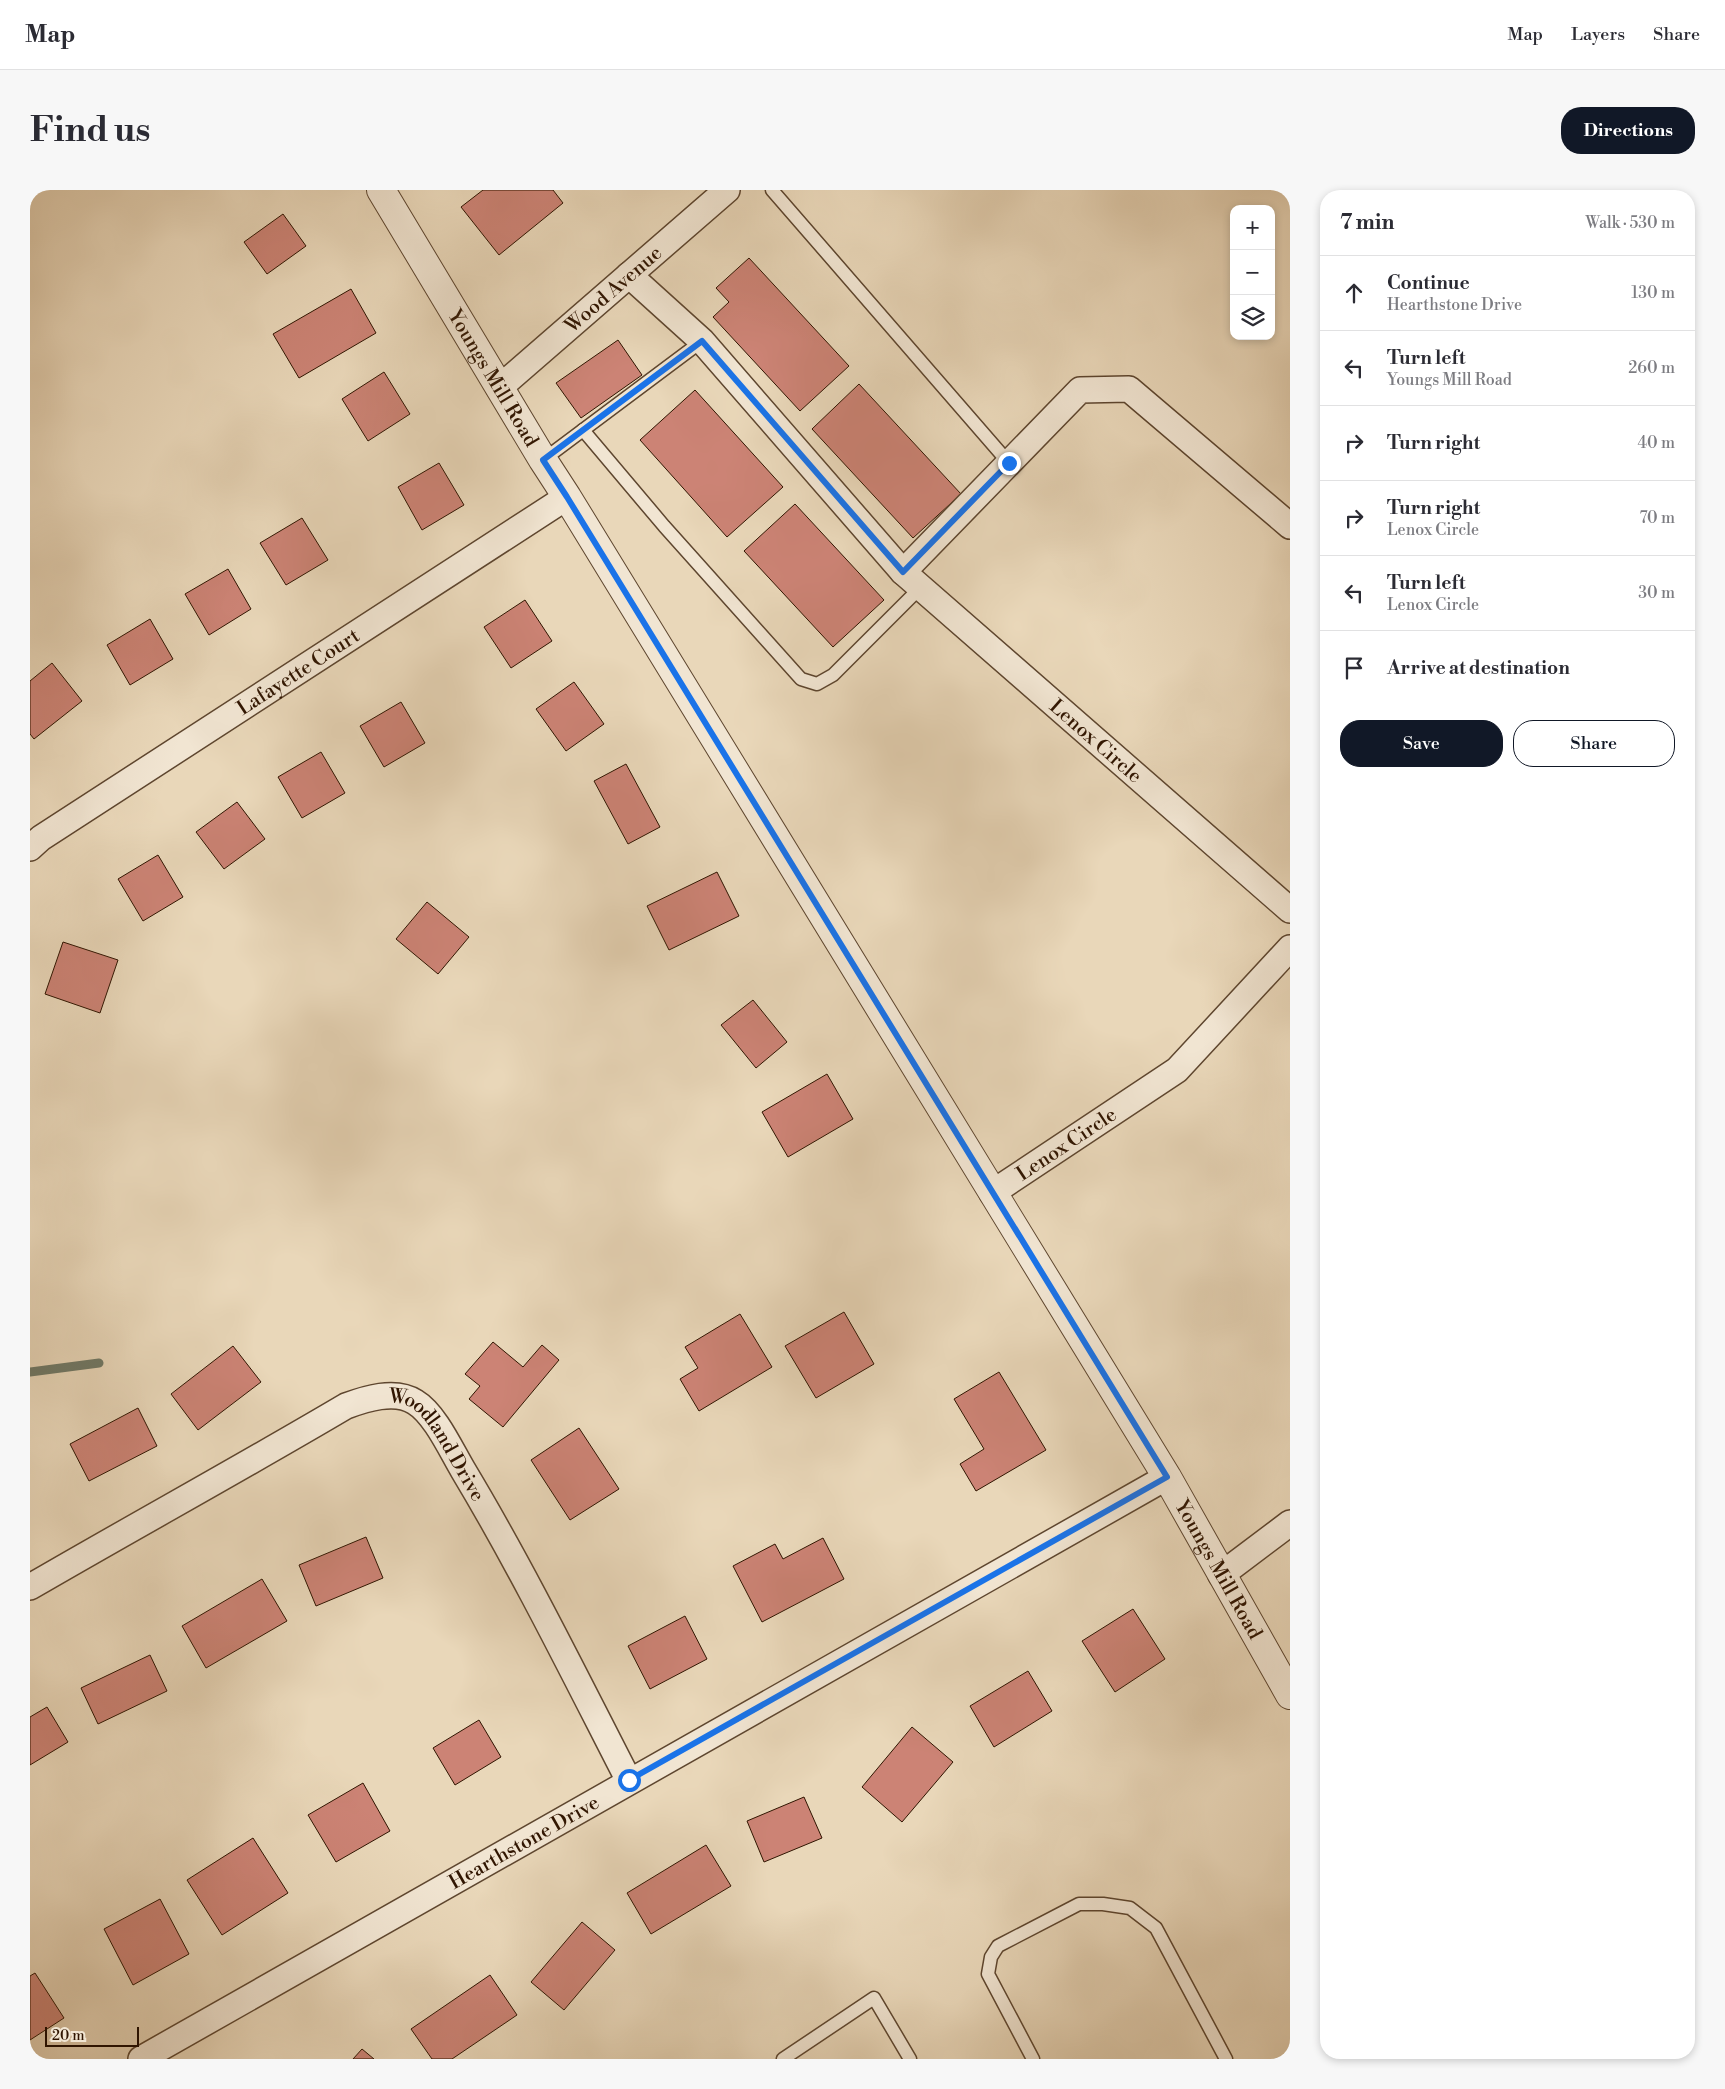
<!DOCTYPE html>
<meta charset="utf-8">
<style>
body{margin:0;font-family:"Libre Bodoni",serif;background:#f7f7f7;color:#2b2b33}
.controls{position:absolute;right:15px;top:15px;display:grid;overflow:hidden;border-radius:10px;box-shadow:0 2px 8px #0003}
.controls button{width:45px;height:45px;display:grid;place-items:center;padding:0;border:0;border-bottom:1px solid #e1e1e2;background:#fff;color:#2b2b33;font:25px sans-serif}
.scale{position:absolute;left:15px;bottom:12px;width:94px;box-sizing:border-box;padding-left:5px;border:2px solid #301501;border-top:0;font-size:14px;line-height:18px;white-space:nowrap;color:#301501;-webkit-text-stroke:4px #f1e5d2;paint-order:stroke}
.stop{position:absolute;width:15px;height:15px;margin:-11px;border:4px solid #1a73e8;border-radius:50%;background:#fff}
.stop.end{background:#1a73e8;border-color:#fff;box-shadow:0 1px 5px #0008}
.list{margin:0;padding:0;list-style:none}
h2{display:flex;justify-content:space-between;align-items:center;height:65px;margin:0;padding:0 20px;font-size:21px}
h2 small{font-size:16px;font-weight:400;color:#7c7c81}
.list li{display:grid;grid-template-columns:32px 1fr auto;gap:15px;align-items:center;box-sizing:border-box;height:75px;padding:0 20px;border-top:1px solid #e1e1e2}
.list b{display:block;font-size:19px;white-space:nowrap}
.list p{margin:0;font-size:16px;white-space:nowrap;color:#7c7c81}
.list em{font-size:16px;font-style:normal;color:#7c7c81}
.actions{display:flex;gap:10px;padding:15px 20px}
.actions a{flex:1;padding:11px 0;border:1px solid #111827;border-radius:20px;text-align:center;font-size:18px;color:#111827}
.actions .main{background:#111827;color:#fff}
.icon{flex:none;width:28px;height:28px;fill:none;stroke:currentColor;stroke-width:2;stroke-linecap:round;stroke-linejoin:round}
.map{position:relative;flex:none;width:1260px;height:1869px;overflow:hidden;border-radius:20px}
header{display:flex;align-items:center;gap:30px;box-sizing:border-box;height:70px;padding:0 25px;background:#fff;border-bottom:1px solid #e1e1e2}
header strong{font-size:24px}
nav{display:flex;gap:28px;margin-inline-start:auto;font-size:18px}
.intro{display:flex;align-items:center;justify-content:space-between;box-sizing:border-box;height:120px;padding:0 30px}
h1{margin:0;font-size:35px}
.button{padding:12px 22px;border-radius:20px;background:#111827;color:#fff;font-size:18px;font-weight:700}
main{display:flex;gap:30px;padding:0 30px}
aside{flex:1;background:#fff;border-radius:20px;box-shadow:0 2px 8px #0003}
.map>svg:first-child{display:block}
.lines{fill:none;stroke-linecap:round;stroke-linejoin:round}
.stream{stroke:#6f7866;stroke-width:9}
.building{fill:#cc8375;stroke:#301501}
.service-casing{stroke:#5e462f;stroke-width:15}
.minor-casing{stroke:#5e462f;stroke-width:28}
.tertiary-casing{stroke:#5e462f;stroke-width:30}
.service{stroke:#f1e5d2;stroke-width:12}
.minor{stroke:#f1e5d2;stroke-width:25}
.tertiary{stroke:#f1e5d2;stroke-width:28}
.route{stroke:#1a73e8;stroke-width:6}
.labels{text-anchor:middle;stroke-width:4;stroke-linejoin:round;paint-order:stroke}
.street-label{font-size:20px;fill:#301501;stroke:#f1e5d2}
</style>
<header>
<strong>Map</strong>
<nav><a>Map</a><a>Layers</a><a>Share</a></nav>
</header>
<div class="intro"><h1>Find us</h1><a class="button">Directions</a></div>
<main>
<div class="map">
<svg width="1260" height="1869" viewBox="0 0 1260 1869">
<rect width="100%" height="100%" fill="#e9d7b9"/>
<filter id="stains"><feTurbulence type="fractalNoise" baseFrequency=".004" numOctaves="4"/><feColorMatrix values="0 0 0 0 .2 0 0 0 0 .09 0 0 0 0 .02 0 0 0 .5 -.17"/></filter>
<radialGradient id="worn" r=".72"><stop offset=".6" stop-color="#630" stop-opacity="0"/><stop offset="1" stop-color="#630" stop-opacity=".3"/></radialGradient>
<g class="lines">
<polyline class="stream" points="0,1182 69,1173"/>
</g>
<g class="building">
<polygon points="453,0 523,0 533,13 469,65 431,17"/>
<polygon points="253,24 276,56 237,84 214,52"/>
<polygon points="719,68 819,176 770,221 683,127 699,112 686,98"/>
<polygon points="321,99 346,143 269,188 243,144"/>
<polygon points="588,150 612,185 551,228 526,193"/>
<polygon points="354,182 380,224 338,251 312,209"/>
<polygon points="829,194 931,304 883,348 782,239"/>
<polygon points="665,200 753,297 697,347 610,250"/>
<polygon points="409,273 434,315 392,340 368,297"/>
<polygon points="765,314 854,410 803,457 714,361"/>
<polygon points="272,328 298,370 256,395 230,353"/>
<polygon points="198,379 221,419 179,445 155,404"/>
<polygon points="495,410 522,451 481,478 454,437"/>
<polygon points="120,429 143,469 100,495 77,455"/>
<polygon points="22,473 52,511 4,549 0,544 0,491"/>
<polygon points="544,492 574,534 536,561 506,519"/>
<polygon points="371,512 395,553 354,577 330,536"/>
<polygon points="291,562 315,603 272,628 248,587"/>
<polygon points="596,574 630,637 598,654 564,591"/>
<polygon points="207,612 235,649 194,679 166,642"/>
<polygon points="128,665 153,707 113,731 88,689"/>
<polygon points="687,682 709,726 639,760 617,716"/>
<polygon points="397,712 439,747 408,784 366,749"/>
<polygon points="33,752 88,770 70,823 15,804"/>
<polygon points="723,810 757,852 726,878 691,835"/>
<polygon points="797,884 823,929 758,967 732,922"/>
<polygon points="814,1122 844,1174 786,1208 755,1156"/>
<polygon points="710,1124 742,1177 669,1221 650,1189 668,1178 655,1157"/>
<polygon points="463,1152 493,1177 512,1155 529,1170 473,1237 439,1209 450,1196 435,1184"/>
<polygon points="203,1156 231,1192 168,1240 141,1204"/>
<polygon points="969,1182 1016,1260 946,1301 930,1274 954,1259 924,1209"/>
<polygon points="108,1218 127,1256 59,1291 40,1254"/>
<polygon points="549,1238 589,1299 540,1330 501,1270"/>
<polygon points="336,1347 353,1388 286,1416 269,1375"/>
<polygon points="793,1348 814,1389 732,1432 703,1376 745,1354 753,1369"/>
<polygon points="232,1389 257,1431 176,1478 152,1436"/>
<polygon points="1103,1419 1135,1469 1085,1502 1052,1451"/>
<polygon points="655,1426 677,1469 620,1499 598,1456"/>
<polygon points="120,1465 137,1501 68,1534 51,1498"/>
<polygon points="998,1481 1022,1521 964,1557 940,1516"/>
<polygon points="17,1517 38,1552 0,1575 0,1527"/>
<polygon points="449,1530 471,1567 425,1595 403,1558"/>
<polygon points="882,1537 923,1572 872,1632 832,1597"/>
<polygon points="333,1593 360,1641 306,1672 278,1625"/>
<polygon points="774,1607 792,1648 734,1672 717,1631"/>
<polygon points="223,1648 258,1703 192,1745 157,1690"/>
<polygon points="676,1655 701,1696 621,1744 597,1703"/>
<polygon points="130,1709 159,1764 103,1795 74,1739"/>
<polygon points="552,1732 585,1760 534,1820 501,1792"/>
<polygon points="5,1783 34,1828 0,1850 0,1786"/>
<polygon points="460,1785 487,1825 422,1869 402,1869 381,1839"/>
<polygon points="332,1859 344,1869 323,1869"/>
</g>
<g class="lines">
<defs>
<g id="service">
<polyline points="742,0 979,273"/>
<polyline points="553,240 634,336 771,489 787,494 803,485 891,397"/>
<polyline points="513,270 672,151"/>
<polyline points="753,1869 844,1808 880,1869"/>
<polyline points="1003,1869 958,1784 961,1767 968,1756 1049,1714 1073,1714 1100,1718 1126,1738 1196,1869"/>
</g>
<g id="minor">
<path id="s1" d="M599,85l73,66 201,231 387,338"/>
<path id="s2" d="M469,198l228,-198"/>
<polyline points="873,382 1050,200 1099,199 1260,336"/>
<path id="s3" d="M0,658l11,-10 526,-341"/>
<path id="s4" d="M962,1003l185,-123 113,-122"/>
<polyline points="1191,1385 1260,1333"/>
<path id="s5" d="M0,1397c105,-61 211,-119 316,-181 19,-7 49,-17 69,-4 20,12 36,48 48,68 60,100 112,206 166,311"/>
<path id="s6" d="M111,1869l1026,-582"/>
</g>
<g id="tertiary">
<path id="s7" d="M351,0l162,270 24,37 600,980 123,218"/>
</g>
</defs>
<use href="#service" class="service-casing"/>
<use href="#minor" class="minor-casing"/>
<use href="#tertiary" class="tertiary-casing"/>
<use href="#service" class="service"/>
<use href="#minor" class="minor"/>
<use href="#tertiary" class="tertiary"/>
</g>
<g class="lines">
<polyline class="route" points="599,1590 1137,1287 537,307 513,270 672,151 873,382 979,273"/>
</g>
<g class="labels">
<g class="street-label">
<text dy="7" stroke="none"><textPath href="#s2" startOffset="151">Wood Avenue</textPath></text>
<text dy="7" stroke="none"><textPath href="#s7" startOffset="219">Youngs Mill Road</textPath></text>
<text dy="7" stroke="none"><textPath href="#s3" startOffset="321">Lafayette Court</textPath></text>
<text dy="7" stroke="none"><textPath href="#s1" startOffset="661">Lenox Circle</textPath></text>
<text dy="7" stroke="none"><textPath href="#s4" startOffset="89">Lenox Circle</textPath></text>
<text dy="7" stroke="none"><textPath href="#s5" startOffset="481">Woodland Drive</textPath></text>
<text dy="7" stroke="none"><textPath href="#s7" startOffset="1614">Youngs Mill Road</textPath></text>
<text dy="7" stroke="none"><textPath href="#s6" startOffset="440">Hearthstone Drive</textPath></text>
</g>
</g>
<rect width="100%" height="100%" filter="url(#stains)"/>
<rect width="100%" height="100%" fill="url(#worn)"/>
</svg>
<div class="controls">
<button>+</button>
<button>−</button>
<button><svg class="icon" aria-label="layers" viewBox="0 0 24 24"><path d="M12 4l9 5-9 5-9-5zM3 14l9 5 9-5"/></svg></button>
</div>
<div class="scale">20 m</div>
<div class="stop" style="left:599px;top:1590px"></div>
<div class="stop end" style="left:979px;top:273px"></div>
</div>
<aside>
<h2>7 min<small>Walk · 530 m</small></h2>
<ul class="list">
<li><svg class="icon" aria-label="ahead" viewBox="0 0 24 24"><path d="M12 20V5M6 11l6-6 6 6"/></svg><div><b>Continue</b><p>Hearthstone Drive</p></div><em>130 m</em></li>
<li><svg class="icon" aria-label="left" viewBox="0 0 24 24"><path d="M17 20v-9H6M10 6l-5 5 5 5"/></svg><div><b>Turn left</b><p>Youngs Mill Road</p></div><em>260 m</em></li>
<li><svg class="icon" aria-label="right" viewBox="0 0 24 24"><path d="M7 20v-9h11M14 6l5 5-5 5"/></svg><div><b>Turn right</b></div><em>40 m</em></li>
<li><svg class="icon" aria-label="right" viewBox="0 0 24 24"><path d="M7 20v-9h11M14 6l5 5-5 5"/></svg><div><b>Turn right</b><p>Lenox Circle</p></div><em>70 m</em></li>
<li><svg class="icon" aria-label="left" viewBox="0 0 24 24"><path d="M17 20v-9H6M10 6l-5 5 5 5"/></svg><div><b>Turn left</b><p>Lenox Circle</p></div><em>30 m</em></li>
<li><svg class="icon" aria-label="arrive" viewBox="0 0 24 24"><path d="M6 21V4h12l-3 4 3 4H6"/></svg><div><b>Arrive at destination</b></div></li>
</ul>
<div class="actions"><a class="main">Save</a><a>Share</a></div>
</aside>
</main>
